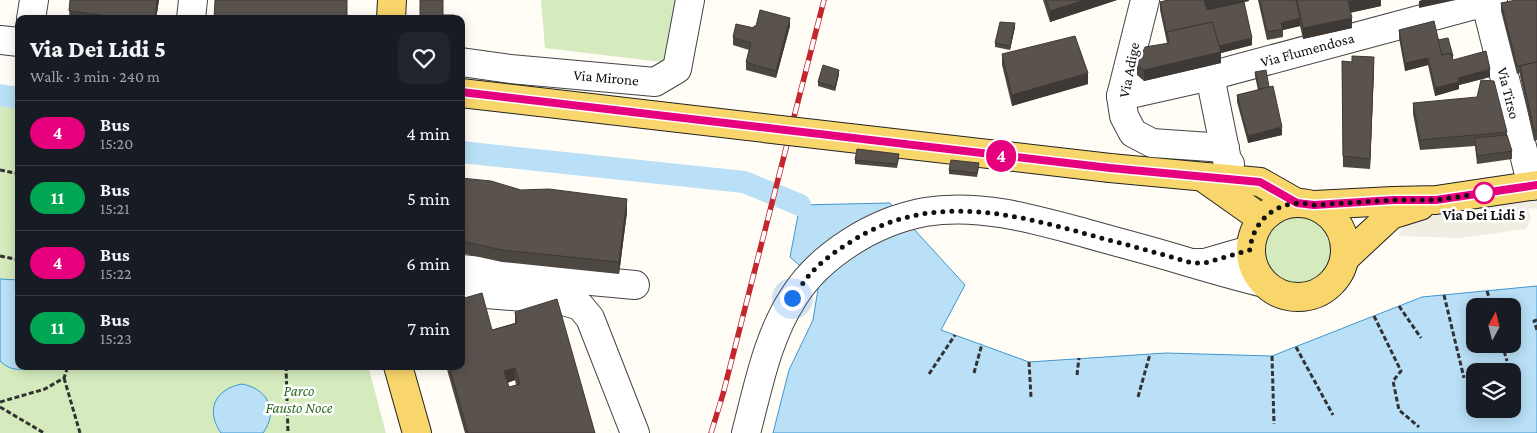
<!DOCTYPE html>
<html lang="en">
<head>
<meta charset="utf-8">
<style>
	body { margin:0; font-family:"Crimson Pro",serif; background:#20242c; color:#f1f3f6; height:100vh; display:flex; flex-direction:column; font-size:19px; white-space:nowrap }
	* { box-sizing:border-box; margin:0 }
	p { font-size:16px; color:#9ea1a6 }
	.icon { flex:none; width:28px; height:28px; fill:none; stroke:currentColor; stroke-width:2; stroke-linecap:round; stroke-linejoin:round }
	.map { position:relative; flex:1; overflow:hidden }
	.side { position:absolute; left:15px; top:15px; width:450px; height:355px; display:flex; flex-direction:column; background:#171b24; border-radius:10px; box-shadow:0 2px 12px #0003 }
	.side>* { flex:none }
	.badge { padding:0 10px; border-radius:16px; font-size:18px; line-height:32px }
	.needle { width:32px; rotate:7deg }
	.tools { position:absolute; left:1466px; top:298px; display:grid; gap:10px }
	.tools a { display:grid; place-items:center; width:55px; height:55px; border-radius:10px; background:#171b24; box-shadow:0 2px 12px #0003; font-size:25px }
	.you { position:absolute; width:25px; height:25px; margin:-12px; border:4px solid #fff; border-radius:50%; background:#1a73e8; box-shadow:0 0 0 8px #1a73e833 }
	.map>.badge { position:absolute; translate:-50% -50%; box-shadow:0 0 0 2px #fff }
	.round { display:grid; place-items:center; flex:none; width:52px; height:52px; border-radius:10px; background:#20242c }
	.headline { display:flex; align-items:center; justify-content:space-between; height:85px; padding:0 15px }
	h1 { font-size:24px; font-weight:800; line-height:38px }
	ul { padding:0; list-style:none }
	li { display:flex; align-items:center; gap:15px; height:65px; padding:0 15px; border-top:1px solid #363941 }
	li div { flex:1 }
	li b { display:block; font-size:19px }
	li em { font-style:normal }
	li .badge { min-width:55px; font-weight:700; text-align:center }
	.map>svg:first-child { display:block }
	.green { fill:#d5ebbd }
	.plaza { fill:#f1ede2 }
	.water { fill:#b9e0f7; stroke:#3f96cf; fill-rule:evenodd }
	.lines { fill:none; stroke-linecap:round; stroke-linejoin:round }
	.canal { stroke:#b9e0f7; stroke-width:22 }
	.minor-casing { stroke:#444; stroke-width:30 }
	.major-casing { stroke:#222; stroke-width:30 }
	.path { stroke:#333; stroke-width:3; stroke-dasharray:5 2.5; stroke-linecap:butt }
	.minor { stroke:#fff; stroke-width:28 }
	.major { stroke:#f9d66b; stroke-width:28 }
	.rail-casing { stroke:#c4262e; stroke-width:5.5 }
	.rail { stroke:#fff; stroke-width:4; stroke-dasharray:11; stroke-linecap:butt }
	.major-bridge-casing { stroke:#222; stroke-width:30; stroke-linecap:butt }
	.major-bridge { stroke:#f9d66b; stroke-width:28 }
	.wall { fill:#4d4742; fill-rule:evenodd }
	.shaded-wall { fill:#3f3936 }
	.building { fill:#5a524d; stroke:#3f3936; fill-rule:evenodd }
	.line-casing { stroke:#fff; stroke-width:11 }
	.line { stroke:#e6007e; stroke-width:8 }
	.walk { stroke:#111; stroke-width:5; stroke-dasharray:0 9 }
	.stop-dot { fill:#fff; stroke:#e6007e; stroke-width:2.5 }
	.labels { text-anchor:middle; dominant-baseline:central; stroke-width:5; stroke-linejoin:round; paint-order:stroke }
	.street-label { font-size:15px; fill:#111; stroke:#fff }
	.stop-label { font-size:15px; font-weight:bold; fill:#111; stroke:#fff }
	.park-label { font-size:15px; font-style:italic; fill:#2f6b1f; stroke:#fff }
</style>
</head>
<body>
<div class="map">
<svg width="1537" height="433" viewBox="0 0 1537 433">
	<rect width="100%" height="100%" fill="#fffdf5"/>
	<g class="green">
		<polygon points="541,0 680,0 670,63 545,48"/>
		<polygon points="0,106 19,108 19,366 368,366 386,433 0,433"/>
		<circle cx="1299" cy="250" r="38"/>
	</g>
	<polygon class="plaza" points="1537,197 1537,209 1528,208 1531,219 1526,229 1459,238 1399,236 1400,231 1409,220"/>
	<g class="water">
		<path d="M 890,203 L 965,285 L 941,330 L 1029,362 L 1166,353 L 1272,356 L 1422,297 L 1537,286 L 1537,433 L 773,433 L 789,370 L 813,320 L 819,283 L 790,257 L 800,205 ZM 1475,306 L 1512,306 L 1512,344 L 1475,344 ZM 1475,371 L 1512,371 L 1512,409 L 1475,409 Z"/>
		<path d="M 0,279 L 19,280 L 19,366 L 30,366 L 29,368 C 17,371 8,369 0,361 Z"/>
		<path d="M 242,384 C 268,389 279,411 263,433 L 221,433 C 205,410 215,389 242,384 Z"/>
	</g>
	<g class="lines">
		<g class="canal">
			<polyline points="0,95 19,98"/>
			<polyline points="461,152 744,182 800,205"/>
		</g>
		<defs>
			<g id="minor">
				<polyline points="1145,0 1121,96 1124,116 1133,133 1152,143 1225,148"/>
				<path id="s1" d="M 1485,0 L 1532,186"/>
				<polyline points="31,19 34,0"/>
				<polyline points="191,19 193,0"/>
				<polyline points="0,40 19,42"/>
				<path id="s2" d="M 461,62 L 510,69 L 655,82 L 677,69 L 690,0"/>
				<polyline points="1210,76 1227,160 1230,164"/>
				<path id="s3" d="M 1121,96 L 1210,76 L 1493,0"/>
				<polyline points="1196,263 1205,263 1250,250"/>
				<polyline points="461,269 635,285"/>
				<polyline points="461,292 560,300 580,306 590,318 635,433"/>
				<path d="M 746,433 C 758,388 767,338 793,298 C 807,275 826,258 849,243 C 872,228 898,217 925,212 C 979,203 1034,219 1085,233 C 1120,243 1156,252 1191,263 C 1215,270 1239,277 1264,283"/>
			</g>
			<g id="major">
				<polyline points="391,19 392,0"/>
				<polyline points="1110,168 1260,182 1297,203"/>
				<polyline points="1204,178 1262,219"/>
				<circle cx="1298" cy="250" r="47"/>
				<polyline points="1314,205 1393,201 1436,200 1537,185"/>
				<polyline points="1345,258 1391,215 1420,206"/>
				<polyline points="398,366 417,433"/>
			</g>
		</defs>
		<use href="#minor" class="minor-casing"/>
		<use href="#major" class="major-casing"/>
		<g class="path">
			<polyline points="0,170 19,174"/>
			<polyline points="0,256 19,260"/>
			<polyline points="1487,291 1492,306"/>
			<polyline points="1444,295 1464,378"/>
			<polyline points="1399,306 1421,338"/>
			<polyline points="1374,316 1401,371 1393,381 1399,410 1419,427"/>
			<polyline points="1537,320 1534,321 1537,330"/>
			<polyline points="1502,344 1507,361"/>
			<polyline points="1296,347 1333,415"/>
			<polyline points="1272,356 1274,424"/>
			<polyline points="1029,362 1031,397"/>
			<polyline points="286,366 288,433"/>
			<polyline points="974,373 982,344"/>
			<polyline points="929,374 955,335"/>
			<polyline points="1077,375 1079,358"/>
			<polyline points="64,378 80,433"/>
			<polyline points="1138,397 1150,354"/>
			<polyline points="0,402 45,389 64,378 68,366"/>
			<polyline points="0,407 44,433"/>
		</g>
		<use href="#minor" class="minor"/>
		<use href="#major" class="major"/>
		<defs>
			<polyline id="rail" points="711,433 723,394 824,0"/>
		</defs>
		<use href="#rail" class="rail-casing"/>
		<use href="#rail" class="rail"/>
		<defs>
			<polyline id="major-bridge" points="461,93 1110,168"/>
		</defs>
		<use href="#major-bridge" class="major-bridge-casing"/>
		<use href="#major-bridge" class="major-bridge"/>
	</g>
	<g class="wall">
		<polygon points="70,0 159,0 156,19 69,19"/>
		<polygon points="1043,0 1117,0 1050,22"/>
		<polygon points="1168,0 1249,0 1249,1 1244,2 1252,45 1221,53 1221,63 1144,81 1137,75 1137,65 1167,43 1160,10 1160,2"/>
		<polygon points="1258,0 1381,0 1381,6 1350,13 1352,28 1303,39 1300,26 1283,30 1283,37 1267,40"/>
		<polygon points="1537,0 1537,140 1534,141 1520,76 1520,73 1517,74 1501,11 1501,3"/>
		<polygon points="756,26 790,26 776,78 746,70 746,62 749,50 733,45 733,37"/>
		<polygon points="1015,27 1010,50 995,47 995,43"/>
		<polygon points="1399,30 1438,40 1453,56 1453,60 1490,77 1459,85 1459,89 1435,96 1428,65 1405,71 1399,38"/>
		<polygon points="1002,54 1088,84 1012,106 1002,65"/>
		<polygon points="1352,56 1374,67 1370,169 1343,167 1342,61 1352,62"/>
		<polygon points="1255,72 1269,87 1282,135 1248,143 1237,102 1237,95 1258,90 1255,76"/>
		<polygon points="839,74 835,91 818,86 818,82"/>
		<polygon points="1413,103 1507,132 1507,135 1512,151 1512,159 1477,164 1475,146 1420,150 1413,114"/>
		<polygon points="899,158 897,168 855,164 855,160"/>
		<polygon points="979,167 977,177 949,174 949,170"/>
		<polygon points="461,178 627,212 619,274 502,262 461,253"/>
		<path d="M 515,312 L 595,433 L 465,433 L 446,366 L 461,366 L 492,330 L 515,323 ZM 515,380 L 516,385 L 509,387 L 507,383 Z"/>
	</g>
	<g class="shaded-wall">
		<polygon points="157,0 159,0 156,19 155,19"/>
		<polygon points="1085,0 1117,0 1050,22 1050,11"/>
		<polygon points="1205,0 1249,0 1249,1 1205,10"/>
		<polygon points="1359,0 1381,0 1381,6 1348,13 1348,2"/>
		<polygon points="1422,0 1456,0 1419,8 1419,1"/>
		<polygon points="790,18 790,26 776,78 776,71"/>
		<polygon points="1300,18 1300,26 1283,30 1281,23"/>
		<polygon points="1352,18 1352,28 1303,39 1303,28"/>
		<polygon points="1015,23 1015,27 1010,50 1010,46"/>
		<polygon points="1252,38 1252,45 1221,53 1221,63 1144,81 1144,70 1218,46"/>
		<polygon points="1374,57 1374,67 1370,169 1370,159"/>
		<polygon points="1428,58 1428,65 1405,71 1405,63"/>
		<polygon points="1490,69 1490,77 1459,85 1459,89 1435,96 1435,88 1458,78"/>
		<polygon points="839,70 839,74 835,91 835,87"/>
		<polygon points="1088,73 1088,84 1012,106 1012,95"/>
		<polygon points="1282,127 1282,135 1248,143 1248,136"/>
		<polygon points="627,199 627,212 619,274 619,262"/>
		<polygon points="515,368 515,380 504,384 504,371"/>
	</g>
	<g class="building">
		<polygon points="70,0 157,0 155,19 133,19 69,11"/>
		<polygon points="215,0 347,0 347,19 214,19"/>
		<polygon points="420,0 443,0 443,15 454,15 454,19 420,19"/>
		<polygon points="1046,0 1085,0 1050,11"/>
		<polygon points="1168,0 1204,0 1207,10 1244,2 1252,38 1219,46 1212,22 1167,32 1167,35 1160,2"/>
		<polygon points="1260,0 1296,0 1300,18 1281,23 1283,29 1267,32"/>
		<polygon points="1297,0 1359,0 1348,2 1352,18 1303,28"/>
		<polygon points="1516,0 1537,0 1537,62 1517,66 1501,3"/>
		<polygon points="760,10 790,18 776,71 746,62 751,43 733,37 736,24 754,28 754,26 756,26"/>
		<polygon points="1434,21 1442,55 1451,53 1453,60 1486,51 1490,69 1458,78 1459,82 1435,88 1428,58 1405,63 1399,30"/>
		<polygon points="1000,22 1015,23 1010,46 995,43"/>
		<polygon points="1212,22 1221,52 1144,70 1137,65 1145,47 1169,43 1167,32"/>
		<polygon points="1075,36 1088,73 1012,95 1002,54"/>
		<polygon points="1448,38 1453,56 1451,56 1451,53 1442,55 1438,40"/>
		<polygon points="1352,56 1374,57 1370,159 1343,156 1342,61 1352,62"/>
		<polygon points="1537,62 1537,130 1534,130 1520,66"/>
		<polygon points="823,65 839,70 835,87 818,82"/>
		<polygon points="1266,70 1269,87 1259,89 1255,72"/>
		<polygon points="1481,80 1494,81 1507,132 1420,140 1413,103 1477,97"/>
		<polygon points="1273,86 1282,127 1248,136 1237,95"/>
		<polygon points="1507,135 1512,151 1477,156 1475,138"/>
		<polygon points="857,149 899,154 897,164 855,160"/>
		<polygon points="951,160 979,163 977,173 949,170"/>
		<polygon points="461,178 491,181 521,190 549,189 627,199 619,262 502,250 461,241"/>
		<path d="M 482,293 L 492,330 L 517,323 L 515,312 L 557,299 L 595,433 L 468,433 L 449,366 L 461,366 L 461,299 ZM 515,368 L 520,384 L 509,387 L 504,371 Z"/>
	</g>
	<g class="lines">
		<defs>
			<polyline id="line" points="461,92 1110,168 1260,182 1297,203 1314,205 1393,200 1436,200 1537,185"/>
		</defs>
		<use href="#line" class="line-casing"/>
		<use href="#line" class="line"/>
		<path class="walk" d="M 792,298 C 799,290 805,279 813,271 C 824,259 838,250 852,241 C 928,193 1008,212 1090,235 C 1124,244 1158,253 1192,263 L 1205,263 L 1250,250 C 1253,217 1282,197 1314,205 L 1393,200 L 1436,200 L 1492,192 L 1484,193"/>
	</g>
	<circle class="stop-dot" cx="1484" cy="193" r="10"/>
	<g class="labels">
		<g class="street-label">
			<text stroke="none"><textPath href="#s3" startOffset="192">Via Flumendosa</textPath></text>
			<text transform="translate(1129 70) rotate(-79)">Via Adige</text>
			<text stroke="none"><textPath href="#s2" startOffset="146">Via Mirone</textPath></text>
			<text stroke="none"><textPath href="#s1" startOffset="96">Via Tirso</textPath></text>
		</g>
		<g class="stop-label">
			<text x="1484" y="215">Via Dei Lidi 5</text>
		</g>
		<g class="park-label">
			<text x="299" y="391">Parco<tspan x="299" dy="17">Fausto Noce</tspan></text>
		</g>
	</g>
</svg>
<div class="tools">
<a><svg class="needle" viewBox="-14 -14 28 28"><path d="M0-13l5 13h-10z" fill="#e53935"/><path d="M0 13l5-13h-10z" fill="#9ea1a6"/></svg></a>
<a><svg class="icon" aria-label="layers" viewBox="0 0 24 24"><path d="M12 4l9 5-9 5-9-5zM3 14l9 5 9-5"/></svg></a>
</div>
<div class="you" style="left:792px;top:298px"></div>
<b class="badge" style="left:1001px;top:156px;background:#e6007e;color:#fff">4</b>
<section class="side">
<div class="headline"><div><h1>Via Dei Lidi 5</h1><p>Walk · 3 min · 240 m</p></div><a class="round"><svg class="icon" aria-label="heart" viewBox="0 0 24 24"><path d="M12 20l-8-8c-3-5 5-10 8-4 3-6 11-1 8 4z"/></svg></a></div>
<ul>
<li><span class="badge" style="background:#e6007e;color:#fff">4</span><div><b>Bus</b><p>15:20</p></div><em>4 min</em></li>
<li><span class="badge" style="background:#00a651;color:#fff">11</span><div><b>Bus</b><p>15:21</p></div><em>5 min</em></li>
<li><span class="badge" style="background:#e6007e;color:#fff">4</span><div><b>Bus</b><p>15:22</p></div><em>6 min</em></li>
<li><span class="badge" style="background:#00a651;color:#fff">11</span><div><b>Bus</b><p>15:23</p></div><em>7 min</em></li>
</ul>
</section>
</div>
</body>
</html>
